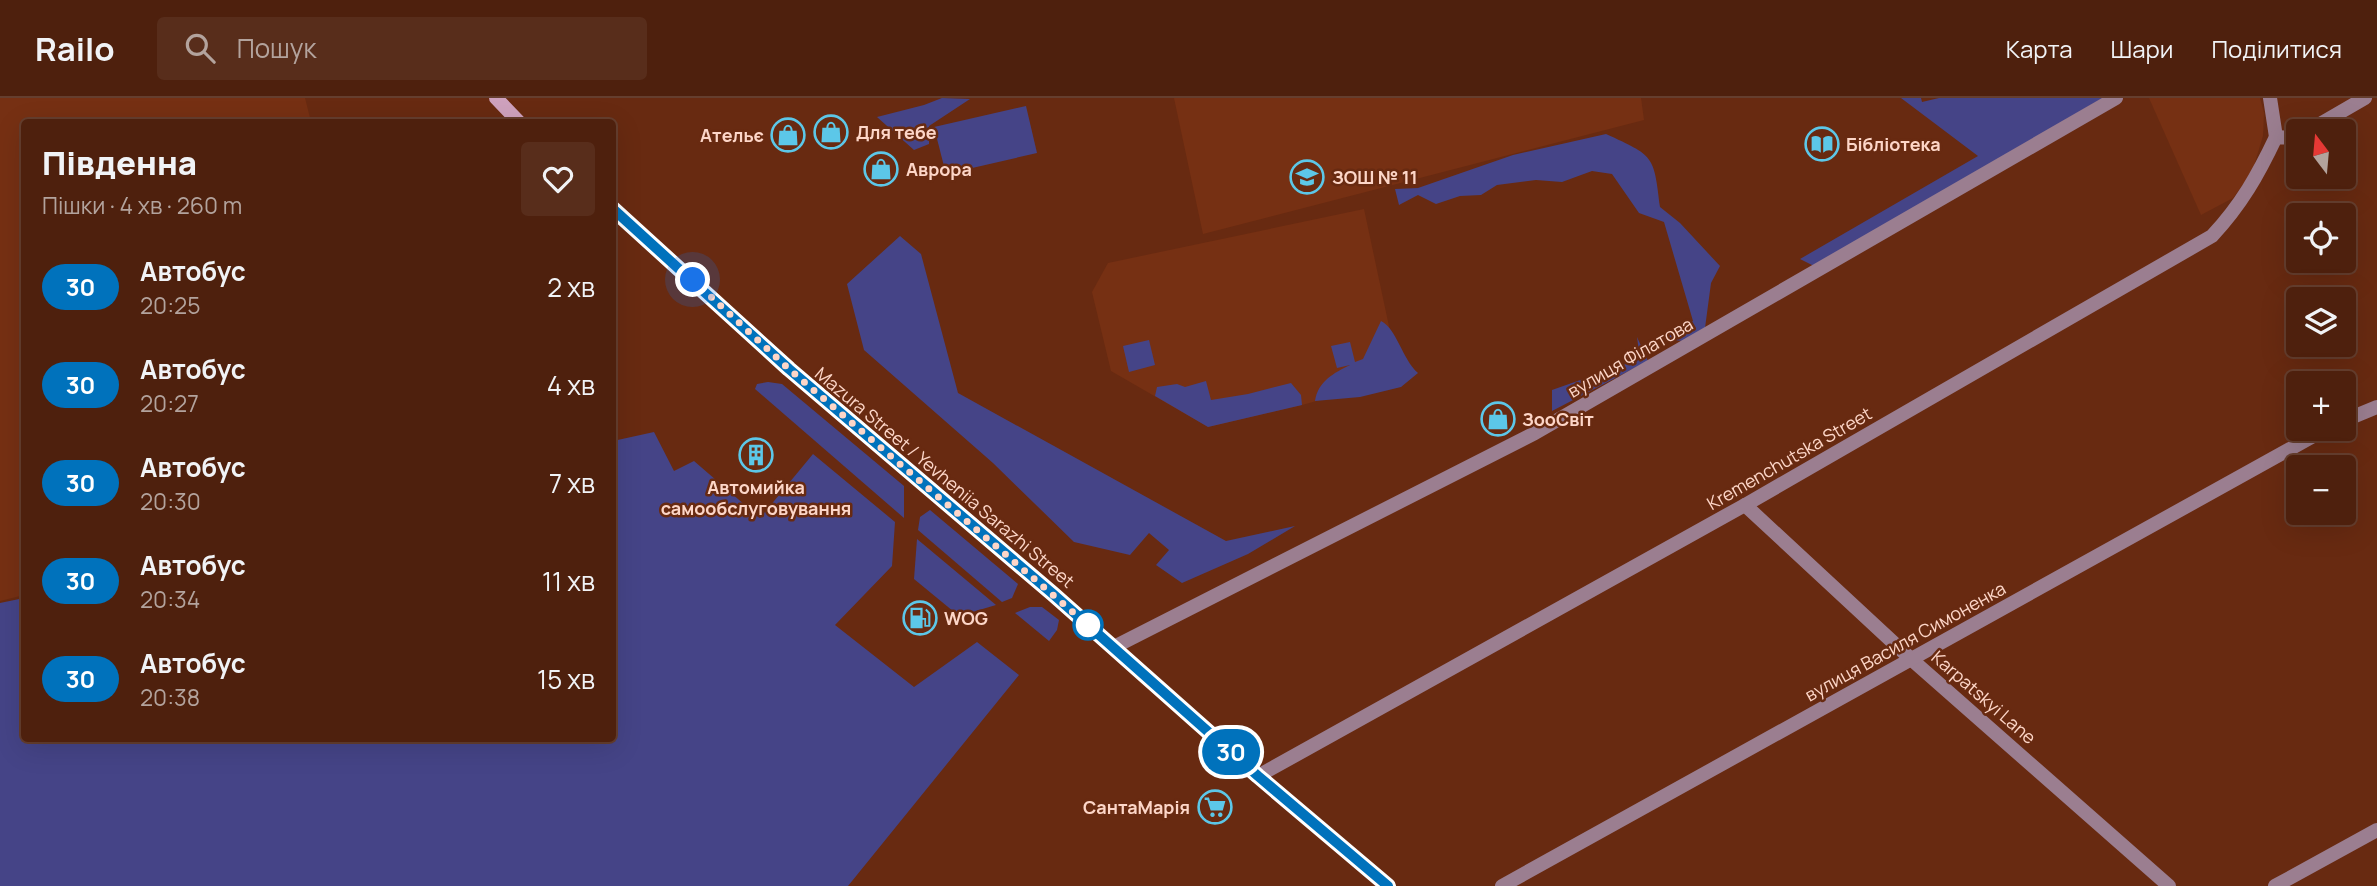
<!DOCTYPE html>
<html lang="uk">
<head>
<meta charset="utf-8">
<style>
	body { margin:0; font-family:Manrope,sans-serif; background:#582d1b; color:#f1f3f6; height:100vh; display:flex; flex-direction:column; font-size:26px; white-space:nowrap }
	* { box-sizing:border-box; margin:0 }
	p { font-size:23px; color:#b3a39d }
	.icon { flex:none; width:38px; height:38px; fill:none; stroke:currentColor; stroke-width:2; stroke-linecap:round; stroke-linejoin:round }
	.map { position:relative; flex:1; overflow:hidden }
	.sheet { position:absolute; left:21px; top:21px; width:595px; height:623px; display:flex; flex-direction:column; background:#4e200d; border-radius:7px; box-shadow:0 7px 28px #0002,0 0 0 2px #653e2e }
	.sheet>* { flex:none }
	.badge { padding:0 14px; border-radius:23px; font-size:24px; line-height:46px }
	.needle { width:46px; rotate:344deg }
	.tools { position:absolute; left:2286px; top:21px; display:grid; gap:14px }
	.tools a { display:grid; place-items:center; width:70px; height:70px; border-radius:7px; background:#4e200d; box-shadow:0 7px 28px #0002,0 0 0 2px #653e2e; font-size:35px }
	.you { position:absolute; width:35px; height:35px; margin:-18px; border:5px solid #fff; border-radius:50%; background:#1a73e8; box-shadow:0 0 0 10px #1a73e833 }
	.map>.badge { position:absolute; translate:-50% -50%; box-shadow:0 0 0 4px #fff }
	.round { display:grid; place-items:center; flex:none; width:74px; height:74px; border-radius:7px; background:#582d1b }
	.head { display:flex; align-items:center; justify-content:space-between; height:119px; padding:0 21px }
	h1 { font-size:33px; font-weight:800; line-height:52px }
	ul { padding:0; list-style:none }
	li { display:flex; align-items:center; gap:21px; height:98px; padding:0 21px }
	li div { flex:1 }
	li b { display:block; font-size:26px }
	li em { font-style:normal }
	li .badge { min-width:77px; font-weight:700; text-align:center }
	header { display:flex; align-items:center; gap:42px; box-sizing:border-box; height:98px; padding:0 35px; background:#4e200d; border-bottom:2px solid #653e2e }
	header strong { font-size:33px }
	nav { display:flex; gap:38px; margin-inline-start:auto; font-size:24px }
	.search { width:490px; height:63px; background:#582d1b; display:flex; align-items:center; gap:18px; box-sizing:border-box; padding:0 24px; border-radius:7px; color:#b3a39d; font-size:26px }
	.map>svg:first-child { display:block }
	.built { fill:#763013 }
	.green { fill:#454487 }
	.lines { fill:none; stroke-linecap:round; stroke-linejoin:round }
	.minor { stroke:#9b7e90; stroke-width:14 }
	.tertiary { stroke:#9b7e90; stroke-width:14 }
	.secondary { stroke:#cea1bd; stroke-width:14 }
	.line-casing { stroke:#fff; stroke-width:16 }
	.line { stroke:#0072bc; stroke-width:10 }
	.walk { stroke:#fdd6c8; stroke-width:7; stroke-dasharray:0 12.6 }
	.stop-dot { fill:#fff; stroke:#0072bc; stroke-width:3.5 }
	.labels { text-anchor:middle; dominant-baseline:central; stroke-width:5; stroke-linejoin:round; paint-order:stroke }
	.poi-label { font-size:18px; font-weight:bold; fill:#fdd6c8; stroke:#682a11; text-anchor:start }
	.street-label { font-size:18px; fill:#fdd6c8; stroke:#682a11 }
</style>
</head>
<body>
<header>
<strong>Railo</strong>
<div class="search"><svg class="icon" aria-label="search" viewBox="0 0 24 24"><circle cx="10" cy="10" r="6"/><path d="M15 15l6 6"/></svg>Пошук</div>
<nav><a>Карта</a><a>Шари</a><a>Поділитися</a></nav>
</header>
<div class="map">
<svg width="2377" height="788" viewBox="0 0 2377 788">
	<rect width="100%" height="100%" fill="#682a11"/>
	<g class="built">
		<polygon points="0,0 305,0 311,24 24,24 24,497 0,503"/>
		<polygon points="1174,0 1641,0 1644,22 1203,136"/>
		<polygon points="2149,0 2260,0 2264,15 2263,38 2252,74 2233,100 2201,117"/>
		<polygon points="1364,111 1400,280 1302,307 1208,329 1111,273 1092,194 1108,165"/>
	</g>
	<g class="green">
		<polygon points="942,0 970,1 929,28 929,46 914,52 877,19 924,7"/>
		<polygon points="1901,0 1921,0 1922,4 1939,0 2103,0 1814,168 1800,161 1978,58"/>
		<polygon points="1026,8 1037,55 946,76 934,29"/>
		<path d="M 1606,36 C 1654,58 1654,57 1660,109 L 1680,125 L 1720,168 L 1711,185 L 1705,230 L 1683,243 L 1664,241 L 1693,223 L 1664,124 L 1639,115 L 1612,76 L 1592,73 L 1562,84 L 1536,82 L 1497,87 L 1481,97 L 1460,98 L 1436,106 L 1418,97 L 1399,107 L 1395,91 L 1418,90 L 1513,57 Z"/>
		<polygon points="900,138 921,156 958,295 1226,443 1295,428 1248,456 1182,485 1156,467 1169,452 1149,435 1130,457 1074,444 993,365 864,252 847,186"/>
		<path d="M 1381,223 C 1397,231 1402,261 1418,275 L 1401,289 L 1360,299 L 1315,303 C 1318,283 1334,275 1350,267 L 1337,270 L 1331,248 L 1350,244 L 1355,264 L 1363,261 Z"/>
		<polygon points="1637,239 1648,263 1552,313 1552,292 1640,261"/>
		<polygon points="1149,242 1155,267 1129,274 1123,248"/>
		<polygon points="1206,283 1211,302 1248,296 1291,285 1301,297 1302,307 1208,329 1155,298 1157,289 1177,286 1185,289"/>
		<polygon points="768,284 782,286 904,388 904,420 755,291 757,286"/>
		<polygon points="654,334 674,373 694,363 760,420 813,356 895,424 892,468 835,527 914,589 977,544 1019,577 848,788 0,788 0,505 24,500 24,640 612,640 613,343"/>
		<polygon points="930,412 1018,486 1012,500 1002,504 918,432 920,419"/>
		<polygon points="917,441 996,507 959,518 914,481"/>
		<polygon points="1030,509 1042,509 1059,522 1057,532 1049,543 1015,515"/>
	</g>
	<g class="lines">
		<g class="minor">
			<polyline points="2343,323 2377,309"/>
			<polyline points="1745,407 1911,561 2169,788"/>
			<polyline points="1114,549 1535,335 2116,0"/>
			<polyline points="1502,788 2326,331"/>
			<polyline points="2275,788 2377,732"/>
		</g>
		<g class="tertiary">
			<polyline points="2270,0 2276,39"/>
			<polyline points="2308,33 2365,0"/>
			<path d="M 1258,678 L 1745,407 L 2212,138 C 2241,107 2258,77 2276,39 L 2292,40 L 2298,38"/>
		</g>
		<g class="secondary">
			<polyline points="496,0 519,24"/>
			<polyline points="612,110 789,271 1053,496 1258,678 1388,788"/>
		</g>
	</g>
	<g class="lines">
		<defs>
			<polyline id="line" points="612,110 789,271 1053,496 1258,678 1388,788"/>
		</defs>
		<use href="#line" class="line-casing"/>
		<use href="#line" class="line"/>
		<polyline class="walk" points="693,182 789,271 1095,533 1088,527"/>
	</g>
	<defs>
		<symbol id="shop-ring" viewBox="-11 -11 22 22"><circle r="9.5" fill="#682a11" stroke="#5cc7e8" stroke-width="1.5"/><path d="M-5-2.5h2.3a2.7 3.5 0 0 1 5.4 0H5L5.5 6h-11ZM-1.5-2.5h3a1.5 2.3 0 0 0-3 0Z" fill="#5cc7e8"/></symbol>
		<symbol id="library-ring" viewBox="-11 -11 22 22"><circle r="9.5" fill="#682a11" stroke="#5cc7e8" stroke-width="1.5"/><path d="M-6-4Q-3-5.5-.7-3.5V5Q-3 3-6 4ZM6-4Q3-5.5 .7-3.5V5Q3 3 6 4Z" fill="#5cc7e8"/></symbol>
		<symbol id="school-ring" viewBox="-11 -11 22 22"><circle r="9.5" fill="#682a11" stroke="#5cc7e8" stroke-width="1.5"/><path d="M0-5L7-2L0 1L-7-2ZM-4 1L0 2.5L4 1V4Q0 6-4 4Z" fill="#5cc7e8"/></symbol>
		<symbol id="building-ring" viewBox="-11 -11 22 22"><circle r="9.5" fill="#682a11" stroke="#5cc7e8" stroke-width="1.5"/><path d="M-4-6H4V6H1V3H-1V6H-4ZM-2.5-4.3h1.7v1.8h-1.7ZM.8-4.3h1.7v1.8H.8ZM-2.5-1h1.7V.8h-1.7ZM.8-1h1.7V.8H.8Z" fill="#5cc7e8"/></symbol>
		<symbol id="fuel-ring" viewBox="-11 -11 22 22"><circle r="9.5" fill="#682a11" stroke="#5cc7e8" stroke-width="1.5"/><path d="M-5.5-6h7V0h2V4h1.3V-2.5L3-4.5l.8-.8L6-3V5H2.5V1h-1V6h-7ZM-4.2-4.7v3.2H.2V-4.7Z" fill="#5cc7e8"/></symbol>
		<symbol id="supermarket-ring" viewBox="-11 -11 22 22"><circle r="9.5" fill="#682a11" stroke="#5cc7e8" stroke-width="1.5"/><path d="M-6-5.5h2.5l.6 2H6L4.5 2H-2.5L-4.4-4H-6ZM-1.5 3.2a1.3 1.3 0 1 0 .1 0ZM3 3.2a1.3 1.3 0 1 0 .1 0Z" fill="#5cc7e8"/></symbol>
	</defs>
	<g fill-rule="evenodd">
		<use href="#shop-ring" x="812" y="15" width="38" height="38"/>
		<use href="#shop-ring" x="769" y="18" width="38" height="38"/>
		<use href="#library-ring" x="1803" y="27" width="38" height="38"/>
		<use href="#shop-ring" x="862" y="52" width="38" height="38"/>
		<use href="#school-ring" x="1288" y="60" width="38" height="38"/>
		<use href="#shop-ring" x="1479" y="302" width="38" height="38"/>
		<use href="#building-ring" x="737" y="338" width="38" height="38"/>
		<use href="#fuel-ring" x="901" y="501" width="38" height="38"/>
		<use href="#supermarket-ring" x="1196" y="690" width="38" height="38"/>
	</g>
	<circle class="stop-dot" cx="1088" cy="527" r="14"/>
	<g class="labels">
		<g class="poi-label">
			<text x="856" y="34">Для тебе</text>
			<text x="764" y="37" text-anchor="end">Ательє</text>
			<text x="1846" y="46">Бібліотека</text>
			<text x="906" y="71">Аврора</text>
			<text x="1332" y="79">ЗОШ № 11</text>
			<text x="1522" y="321">ЗооСвiт</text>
			<text x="756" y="389" text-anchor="middle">Автомийка<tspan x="756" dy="21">самообслуговування</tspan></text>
			<text x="944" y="520">WOG</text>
			<text x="1190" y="709" text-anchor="end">СантаМарія</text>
		</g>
		<g class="street-label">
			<text transform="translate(1630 259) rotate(-30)">вулиця Філатова</text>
			<text transform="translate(1789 360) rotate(-30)">Kremenchutska Street</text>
			<text transform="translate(945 379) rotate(40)">Mazura Street / Yevheniia Sarazhi Street</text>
			<text transform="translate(1905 543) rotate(-29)">вулиця Василя Симоненка</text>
			<text transform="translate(1984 599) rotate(41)">Karpatskyi Lane</text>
		</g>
	</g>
</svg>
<div class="tools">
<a><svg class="needle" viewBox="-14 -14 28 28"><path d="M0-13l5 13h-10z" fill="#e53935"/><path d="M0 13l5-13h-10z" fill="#b3a39d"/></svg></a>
<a><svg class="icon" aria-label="locate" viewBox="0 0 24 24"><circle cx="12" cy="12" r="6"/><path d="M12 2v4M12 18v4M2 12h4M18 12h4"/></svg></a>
<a><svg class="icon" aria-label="layers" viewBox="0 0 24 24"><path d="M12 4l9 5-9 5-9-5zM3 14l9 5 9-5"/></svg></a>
<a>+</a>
<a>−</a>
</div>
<div class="you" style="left:693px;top:182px"></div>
<b class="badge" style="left:1231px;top:654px;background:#0072bc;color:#fff">30</b>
<section class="sheet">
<div class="head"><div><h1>Південна</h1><p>Пішки · 4 хв · 260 m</p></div><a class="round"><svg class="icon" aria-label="heart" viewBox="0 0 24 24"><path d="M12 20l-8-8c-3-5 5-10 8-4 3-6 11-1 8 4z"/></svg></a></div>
<ul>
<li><span class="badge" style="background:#0072bc;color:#fff">30</span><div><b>Автобус</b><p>20:25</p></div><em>2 хв</em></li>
<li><span class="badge" style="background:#0072bc;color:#fff">30</span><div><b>Автобус</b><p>20:27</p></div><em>4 хв</em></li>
<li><span class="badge" style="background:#0072bc;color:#fff">30</span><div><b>Автобус</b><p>20:30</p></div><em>7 хв</em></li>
<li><span class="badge" style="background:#0072bc;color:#fff">30</span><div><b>Автобус</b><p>20:34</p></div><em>11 хв</em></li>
<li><span class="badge" style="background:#0072bc;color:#fff">30</span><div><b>Автобус</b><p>20:38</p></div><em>15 хв</em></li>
</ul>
</section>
</div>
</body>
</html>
